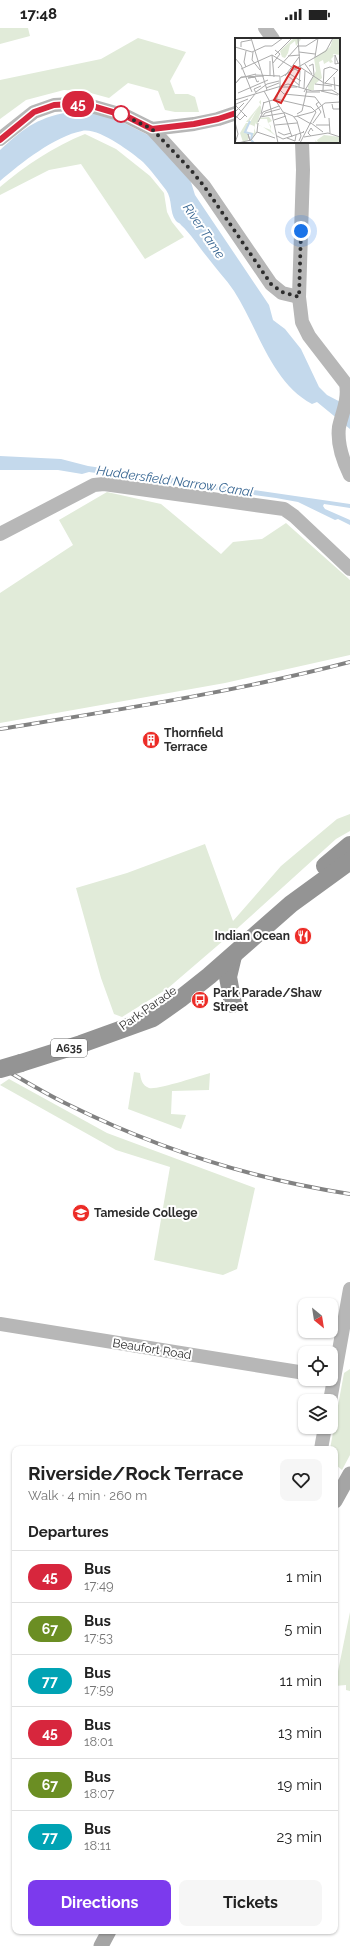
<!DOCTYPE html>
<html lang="en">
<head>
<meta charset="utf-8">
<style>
	body { margin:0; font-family:Raleway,sans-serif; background:#f6f6f6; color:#222; height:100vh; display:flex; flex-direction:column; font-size:15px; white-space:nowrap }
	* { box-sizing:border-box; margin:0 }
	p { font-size:13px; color:#767676 }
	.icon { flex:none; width:22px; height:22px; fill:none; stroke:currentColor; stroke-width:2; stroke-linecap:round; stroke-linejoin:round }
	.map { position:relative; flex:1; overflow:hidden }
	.drawer { position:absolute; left:12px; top:1418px; width:326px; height:488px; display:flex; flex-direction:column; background:#fff; border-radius:8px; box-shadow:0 1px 3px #0004 }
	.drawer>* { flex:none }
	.badge { padding:0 8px; border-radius:13px; font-size:14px; line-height:26px }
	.needle { width:26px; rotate:150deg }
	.tools { position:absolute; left:298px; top:1270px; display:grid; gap:8px }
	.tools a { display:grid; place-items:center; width:40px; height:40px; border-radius:8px; background:#fff; box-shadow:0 1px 3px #0004; font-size:20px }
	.you { position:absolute; width:20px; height:20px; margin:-10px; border:3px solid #fff; border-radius:50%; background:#1a73e8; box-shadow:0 0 0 6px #1a73e833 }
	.map>.badge { position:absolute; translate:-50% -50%; box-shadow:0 0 0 2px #fff }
	h2 { padding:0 16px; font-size:15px; line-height:36px }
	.round { display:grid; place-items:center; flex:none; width:42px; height:42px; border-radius:8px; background:#f6f6f6 }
	.overview { display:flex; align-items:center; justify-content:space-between; height:68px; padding:0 16px }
	h1 { font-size:19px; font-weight:700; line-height:30px }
	.cta { display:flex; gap:8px; margin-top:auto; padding:8px 16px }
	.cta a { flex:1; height:46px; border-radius:8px; background:#7c3aed; color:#fff; font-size:16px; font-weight:700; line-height:46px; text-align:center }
	.cta a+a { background:#f6f6f6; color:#222 }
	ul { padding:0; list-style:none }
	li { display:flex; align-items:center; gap:12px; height:52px; padding:0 16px; border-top:1px solid #e0e0e0 }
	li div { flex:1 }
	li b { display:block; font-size:15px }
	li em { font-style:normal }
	li .badge { min-width:44px; font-weight:700; text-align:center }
	.status { display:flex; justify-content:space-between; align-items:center; height:28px; padding:0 20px; background:#fff; direction:ltr }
	.status svg { height:11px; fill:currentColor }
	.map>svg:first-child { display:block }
	.green { fill:#e1ebd9 }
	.water { fill:#c4d9ec }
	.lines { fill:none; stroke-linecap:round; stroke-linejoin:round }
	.secondary { stroke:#b7b7b7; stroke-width:14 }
	.primary { stroke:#a5a5a5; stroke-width:15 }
	.highway { stroke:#949494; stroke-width:18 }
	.rail-casing { stroke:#828282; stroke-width:4 }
	.rail { stroke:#fff; stroke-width:2.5; stroke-dasharray:8; stroke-linecap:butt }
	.highway-bridge { stroke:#949494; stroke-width:18 }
	.line-casing { stroke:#fff; stroke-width:9 }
	.line { stroke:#d7263d; stroke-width:6 }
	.walk { stroke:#2d2d2d; stroke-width:4; stroke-dasharray:0 7.2 }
	.stop-dot { fill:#fff; stroke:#d7263d; stroke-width:2 }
	.labels { text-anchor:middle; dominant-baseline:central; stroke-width:4; stroke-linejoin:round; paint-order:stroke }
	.shield { fill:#fff; stroke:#6c6c6c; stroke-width:1 }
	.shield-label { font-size:11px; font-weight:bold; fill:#2d2d2d }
	.poi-label { font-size:12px; font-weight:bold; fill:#2d2d2d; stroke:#fff; text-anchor:start }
	.street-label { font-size:12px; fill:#2d2d2d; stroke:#fff }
	.water-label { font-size:13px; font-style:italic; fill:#386692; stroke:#fff }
	.inset-river { fill:none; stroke:#c4d9ec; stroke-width:2 }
	.inset-road { fill:none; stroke:#ababab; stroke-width:1 }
	.view { fill:#d62828; fill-opacity:0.15; stroke:#d62828; stroke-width:2 }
	.inset-edge { fill:none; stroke:#2d2d2d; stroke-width:2 }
</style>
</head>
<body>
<div class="status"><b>17:48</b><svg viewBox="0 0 49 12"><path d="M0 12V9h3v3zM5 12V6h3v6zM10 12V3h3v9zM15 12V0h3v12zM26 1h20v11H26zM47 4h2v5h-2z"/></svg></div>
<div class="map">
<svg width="350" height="1918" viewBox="0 0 350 1918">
	<rect width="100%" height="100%" fill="#fff"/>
	<g class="green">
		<polygon points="0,0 28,0 30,8 0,16"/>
		<polygon points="138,10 186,24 170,53 175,66 188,66 195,69 199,84 175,84 165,82 158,63 128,55 109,70 87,64 64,62 26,72 0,91 0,52 101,31"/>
		<path d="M 85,106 L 116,121 L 150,148 L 164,165 L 167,184 L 172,194 L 184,209 L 145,231 L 81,136 L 49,142 L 0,167 L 0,159 C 26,137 53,119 85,106 Z"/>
		<polygon points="107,464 161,476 221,526 233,514 262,511 286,495 350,552 350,627 225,655 0,695 0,565 73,517 59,492"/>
		<polygon points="350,786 350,803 336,811 231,906 167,961 122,989 114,986 101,950 76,860 127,845 205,816 233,893 281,838 337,791"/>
		<path d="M 134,1044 L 140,1045 C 141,1052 142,1057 149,1060 C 158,1062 199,1048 210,1045 L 209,1062 L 172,1063 L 171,1086 L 186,1087 L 181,1101 L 128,1081 Z"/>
		<polygon points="9,1051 107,1105 255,1160 237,1241 223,1247 154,1232 170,1139 116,1122 0,1057"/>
		<polygon points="350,1341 350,1427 342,1442 335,1436 335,1421 330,1421 344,1345"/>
		<polygon points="350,1584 350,1663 346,1662 346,1657 335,1658"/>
	</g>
	<g class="water">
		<path d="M 74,83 L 87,83 L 116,91 L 154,110 L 190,151 L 195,167 L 269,277 L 273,292 L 285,301 L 301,321 L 319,359 L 327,367 L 350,379 L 350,401 L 317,374 L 312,376 C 271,354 258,300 234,263 C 226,251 216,241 208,230 C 199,219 191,206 181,197 C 180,195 178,195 176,193 C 169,184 173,172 166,162 C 159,153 151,142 143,134 C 131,124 98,99 82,103 C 55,108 21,135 0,153 L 0,122 C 26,98 39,89 74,83 Z"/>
		<polygon points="0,428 61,431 88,438 350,476 350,480 324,476 323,478 325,481 350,492 350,497 338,491 335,492 298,474 276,470 89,444 82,446 58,442 0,442"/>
	</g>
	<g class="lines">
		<g class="secondary">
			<polyline points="265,0 273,11"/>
			<polyline points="152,101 204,158 271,256 282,265 299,269"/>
			<polyline points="0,111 34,84 54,77 72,76 91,78 126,88 152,101 194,96 218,91 236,85"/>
			<path d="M 302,114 L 303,142 L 299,269 L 302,294 L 309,308 L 346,356 C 349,371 342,385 339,399 C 337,415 343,433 350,447"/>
			<polyline points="0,506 94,457 104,456 284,481 294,488 350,541"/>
			<polyline points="0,1296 305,1345"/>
			<polyline points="330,1373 350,1261"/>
			<polyline points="321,1421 325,1399"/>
		</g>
		<g class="primary">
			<polyline points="335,1473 350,1446"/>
			<polyline points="101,1918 109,1903"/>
		</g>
		<g class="highway">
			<polyline points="325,838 350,817"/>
			<polyline points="233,928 228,949 233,976"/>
			<polyline points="21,1035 81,1016 153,990 180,971 209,948 291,876 350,833"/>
		</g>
		<defs>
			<g id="rail">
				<path d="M 0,701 C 117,682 235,664 350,634"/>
				<path d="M 0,1039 C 22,1051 44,1065 67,1076 C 156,1120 252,1151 350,1166"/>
			</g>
		</defs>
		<use href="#rail" class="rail-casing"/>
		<use href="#rail" class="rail"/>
		<polyline class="highway-bridge" points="0,1041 21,1035"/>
	</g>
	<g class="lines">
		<defs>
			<polyline id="line" points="0,112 34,84 54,77 72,76 92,78 126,88 152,101 194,96 218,91 236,85"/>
		</defs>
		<use href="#line" class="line-casing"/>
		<use href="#line" class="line"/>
		<polyline class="walk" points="121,86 152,101 190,141 204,158 271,256 282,264 299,269 301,203"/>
	</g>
	<defs>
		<symbol id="building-disc" viewBox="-11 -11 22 22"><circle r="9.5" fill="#ec2c27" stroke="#fff"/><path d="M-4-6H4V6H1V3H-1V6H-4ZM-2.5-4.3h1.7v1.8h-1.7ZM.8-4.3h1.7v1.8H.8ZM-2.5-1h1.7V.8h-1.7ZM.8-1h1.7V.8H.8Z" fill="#fff"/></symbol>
		<symbol id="restaurant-disc" viewBox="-11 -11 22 22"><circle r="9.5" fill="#ec2c27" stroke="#fff"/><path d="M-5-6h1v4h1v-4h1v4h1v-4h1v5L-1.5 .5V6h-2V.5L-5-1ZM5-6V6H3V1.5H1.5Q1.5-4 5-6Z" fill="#fff"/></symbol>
		<symbol id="bus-disc" viewBox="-11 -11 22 22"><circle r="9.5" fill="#ec2c27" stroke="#fff"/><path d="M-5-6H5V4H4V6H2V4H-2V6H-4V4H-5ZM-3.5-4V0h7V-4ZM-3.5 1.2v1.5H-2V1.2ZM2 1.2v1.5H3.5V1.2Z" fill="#fff"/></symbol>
		<symbol id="university-disc" viewBox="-11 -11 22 22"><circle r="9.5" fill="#ec2c27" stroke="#fff"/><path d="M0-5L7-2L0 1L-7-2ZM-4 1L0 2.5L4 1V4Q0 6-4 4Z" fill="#fff"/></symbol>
	</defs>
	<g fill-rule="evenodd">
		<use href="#building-disc" x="141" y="702" width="20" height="20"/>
		<use href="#restaurant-disc" x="293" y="898" width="20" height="20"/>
		<use href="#bus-disc" x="190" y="962" width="20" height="20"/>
		<use href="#university-disc" x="71" y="1175" width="20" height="20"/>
	</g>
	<circle class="stop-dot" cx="121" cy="86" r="8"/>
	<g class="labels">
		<rect class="shield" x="51" y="1011" width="36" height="18" rx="3"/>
		<g class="shield-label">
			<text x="69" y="1020">A635</text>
		</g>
		<g class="poi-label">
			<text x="164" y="705">Thornfield<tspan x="164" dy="14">Terrace</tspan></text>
			<text x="290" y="908" text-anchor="end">Indian Ocean</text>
			<text x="213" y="965">Park Parade/Shaw<tspan x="213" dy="14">Street</tspan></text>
			<text x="94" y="1185">Tameside College</text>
		</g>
		<g class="street-label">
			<text transform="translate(148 980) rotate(-35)">Park Parade</text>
			<text transform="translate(152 1321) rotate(9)">Beaufort Road</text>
		</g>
		<g class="water-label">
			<text transform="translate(204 203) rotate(56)">River Tame</text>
			<text transform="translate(175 453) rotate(8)">Huddersfield Narrow Canal</text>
		</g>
	</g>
	<g transform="translate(235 10)">
		<rect width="105" height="105" fill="#fff"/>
		<path d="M 67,0 L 61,8 L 60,3 L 55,7 L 53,15 L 50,20 L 47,19 L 45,13 L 47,11 L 58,1 ZM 105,0 L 105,17 L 98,16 L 99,18 L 96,21 L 98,24 L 95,25 L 94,23 L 89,26 L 88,22 L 84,24 L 87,40 L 79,47 L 79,52 L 73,52 L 73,48 L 81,33 L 79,20 L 95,9 L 98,1 ZM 26,62 L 26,73 L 23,83 L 25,80 L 34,79 L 37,83 L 33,85 L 36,88 L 36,93 L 41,98 L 28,89 L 36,92 L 35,88 L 33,85 L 32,81 L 25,81 L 22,86 L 28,89 L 21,86 L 21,84 L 19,90 L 21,95 L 16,102 L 17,96 L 13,95 L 13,102 L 8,104 L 5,95 L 11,85 L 14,85 L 11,94 L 19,95 L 19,88 L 14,86 L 23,70 L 14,84 L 11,84 L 25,67 L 25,69 L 26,67 L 24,64 ZM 89,97 L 105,99 L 105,105 L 81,105 L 80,102 L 83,105 L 82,102 Z" fill="#e1ebd9"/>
		<path class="inset-river" d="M 15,83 L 10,94 L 17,96 L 16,102 L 19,105"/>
		<path class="inset-road" d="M 16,0 L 32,52M 63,0 L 65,29M 37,8 L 48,0M 62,8 L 71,8 L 82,1M 0,9 L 17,14 L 30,8 L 37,8M 6,9 L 6,4 L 16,2M 18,14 L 17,22 L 25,32M 64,14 L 80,16M 37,17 L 65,34M 37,17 L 39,39M 40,17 L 57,0M 53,18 L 65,17M 80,19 L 83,0M 0,20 L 6,27 L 17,54M 35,23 L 35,38M 38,25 L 45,16 L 40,12M 103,25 L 100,17 L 100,26 L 105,25M 70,26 L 77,36M 11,29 L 9,24 L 11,13M 65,29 L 89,45M 43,30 L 63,8M 6,31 L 37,17M 55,36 L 66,43M 20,37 L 45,38 L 45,48M 50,38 L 64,19M 53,38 L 64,47M 20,39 L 13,40 L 20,39 L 22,44 L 24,43M 46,39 L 91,13 L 98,0M 99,39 L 100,52M 1,45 L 5,40 L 21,36M 89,45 L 105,48M 90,45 L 103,32M 0,46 L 6,39 L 29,38M 80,46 L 97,48M 45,48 L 41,63 L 48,74 L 58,78 L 62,83 L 66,98 L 64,103M 46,49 L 62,49M 64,49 L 65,33M 31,50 L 44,45M 69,50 L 70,33M 45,52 L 49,56 L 80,59 L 86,67M 88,52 L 89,31 L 95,29 L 103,32M 29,53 L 34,62 L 43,105M 86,53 L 103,57M 21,54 L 32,46 L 44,43M 69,54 L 79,37 L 78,26 L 74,28M 71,54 L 85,54M 3,55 L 33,42M 21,55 L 19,51 L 26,48M 41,61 L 76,69 L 81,74 L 65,105M 0,62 L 53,46 L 77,53 L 97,52 L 105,57M 0,63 L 1,68 L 12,79M 28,65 L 41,61M 1,66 L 13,61M 97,66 L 98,71 L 105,71M 87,67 L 90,80M 0,74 L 9,65M 49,75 L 57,99M 26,76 L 29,64M 62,76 L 67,73 L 72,51M 0,77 L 5,82 L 10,77M 62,78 L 76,86M 25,79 L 49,75M 27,79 L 30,75 L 45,71M 59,79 L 78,74 L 90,65 L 105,64M 94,80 L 95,95M 0,81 L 20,56M 39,82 L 51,78M 0,84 L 3,96 L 0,105M 23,84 L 28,74 L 44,68M 76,85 L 88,94M 78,85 L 86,74 L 81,66 L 84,64M 40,87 L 62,85M 81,87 L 95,87M 22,94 L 40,100M 43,94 L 49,97 L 56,95M 42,98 L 48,101 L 69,94 L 68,93M 76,98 L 73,95 L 76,90 L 78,93M 69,99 L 93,95 L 105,99M 52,100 L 60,103 L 61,97M 15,103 L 13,96 L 15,103M 3,105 L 16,102 L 22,94 L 23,85"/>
		<path class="view" d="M 59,28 L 65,31 L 46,65 L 39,62 Z"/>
		<rect width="105" height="105" class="inset-edge"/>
	</g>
</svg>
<div class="tools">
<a><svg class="needle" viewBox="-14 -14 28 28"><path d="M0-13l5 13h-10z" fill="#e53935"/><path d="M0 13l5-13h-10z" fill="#767676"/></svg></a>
<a><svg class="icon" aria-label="locate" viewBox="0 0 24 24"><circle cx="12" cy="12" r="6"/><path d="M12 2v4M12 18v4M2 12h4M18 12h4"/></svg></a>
<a><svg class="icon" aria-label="layers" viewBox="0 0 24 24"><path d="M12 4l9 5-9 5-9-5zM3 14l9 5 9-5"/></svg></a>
</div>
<div class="you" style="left:301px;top:203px"></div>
<b class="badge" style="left:78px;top:76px;background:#d7263d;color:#fff">45</b>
<section class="drawer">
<div class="overview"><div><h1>Riverside/Rock Terrace</h1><p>Walk · 4 min · 260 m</p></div><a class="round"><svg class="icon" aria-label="heart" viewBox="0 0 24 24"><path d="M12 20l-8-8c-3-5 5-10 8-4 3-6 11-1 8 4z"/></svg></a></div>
<h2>Departures</h2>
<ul>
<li><span class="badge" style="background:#d7263d;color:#fff">45</span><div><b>Bus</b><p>17:49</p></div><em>1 min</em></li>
<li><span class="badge" style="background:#6b8e23;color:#fff">67</span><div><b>Bus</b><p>17:53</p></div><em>5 min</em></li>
<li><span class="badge" style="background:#00a3b4;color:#fff">77</span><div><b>Bus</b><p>17:59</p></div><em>11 min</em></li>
<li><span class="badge" style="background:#d7263d;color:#fff">45</span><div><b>Bus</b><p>18:01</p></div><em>13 min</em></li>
<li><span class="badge" style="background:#6b8e23;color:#fff">67</span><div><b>Bus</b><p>18:07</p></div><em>19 min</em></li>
<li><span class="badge" style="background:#00a3b4;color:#fff">77</span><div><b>Bus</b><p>18:11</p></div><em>23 min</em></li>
</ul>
<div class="cta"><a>Directions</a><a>Tickets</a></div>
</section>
</div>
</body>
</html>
